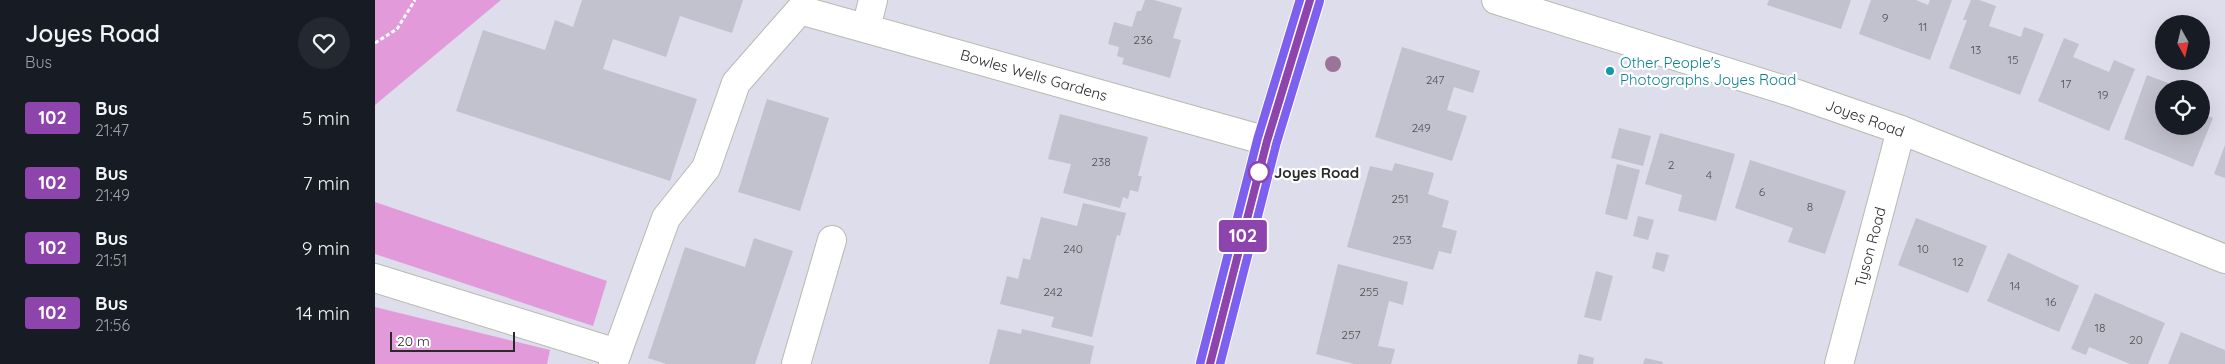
<!DOCTYPE html>
<html lang="en">
<head>
<meta charset="utf-8">
<style>
	body { margin:0; font-family:Quicksand,sans-serif; background:#242831; color:#f1f3f6; height:100vh; display:flex; flex-direction:column; font-size:19px; white-space:nowrap }
	* { box-sizing:border-box; margin:0 }
	p { font-size:16px; color:#9ea1a6 }
	.icon { flex:none; width:28px; height:28px; fill:none; stroke:currentColor; stroke-width:2; stroke-linecap:round; stroke-linejoin:round }
	.map { position:relative; flex:1; overflow:hidden }
	.sheet { display:flex; flex-direction:column; background:#171b24; width:375px }
	.sheet>* { flex:none }
	.badge { padding:0 10px; border-radius:4px; font-size:18px; line-height:32px }
	.needle { width:32px; rotate:172deg }
	.controls { position:absolute; left:1780px; top:15px; display:grid; gap:10px }
	.controls a { display:grid; place-items:center; width:55px; height:55px; border-radius:50%; background:#171b24; box-shadow:0 5px 20px #0002; font-size:25px }
	.scale { position:absolute; left:15px; bottom:12px; width:125px; box-sizing:border-box; padding-left:5px; border:2px solid #2a2a2a; border-top:0; font-size:14px; line-height:18px; white-space:nowrap; color:#2a2a2a; -webkit-text-stroke:4px #fff; paint-order:stroke }
	.map>.badge { position:absolute; translate:-50% -50%; box-shadow:0 0 0 2px #fff }
	.round { display:grid; place-items:center; flex:none; width:52px; height:52px; border-radius:26px; background:#242831 }
	.overview { display:flex; align-items:center; justify-content:space-between; height:85px; padding:0 25px }
	h1 { font-size:24px; font-weight:600; line-height:38px }
	ul { padding:0; list-style:none }
	li { display:flex; align-items:center; gap:15px; height:65px; padding:0 25px }
	li div { flex:1 }
	li b { display:block; font-size:19px }
	li em { font-style:normal }
	li .badge { min-width:55px; font-weight:700; text-align:center }
	main { display:flex; flex:1; min-height:0 }
	.map>svg:first-child { display:block }
	.green { fill:#e29adb }
	.building { fill:#c2c1ce }
	.lines { fill:none; stroke-linecap:round; stroke-linejoin:round }
	.minor-casing { stroke:#b7baad; stroke-width:30 }
	.major-casing { stroke:#fff; stroke-width:30 }
	.path { stroke:#fff; stroke-width:3; stroke-dasharray:4 2.5; stroke-linecap:butt }
	.minor { stroke:#fff; stroke-width:28 }
	.major { stroke:#7d60ee; stroke-width:28 }
	.tree { fill:#9c7399 }
	.line-casing { stroke:#fff; stroke-width:11 }
	.line { stroke:#8e44ad; stroke-width:8 }
	.culture-dot { fill:#0f9aa8; stroke:#fff; stroke-width:2 }
	.stop-dot { fill:#fff; stroke:#8e44ad; stroke-width:2.5 }
	.labels { text-anchor:middle; dominant-baseline:central; stroke-width:4.5; stroke-linejoin:round; paint-order:stroke }
	.number-label { font-size:12px; fill:#505053 }
	.culture-label { font-size:15px; fill:#0d838f; stroke:#fff; text-anchor:start }
	.street-label { font-size:15px; fill:#2a2a2a; stroke:#fff }
	.stop-label { font-size:15px; font-weight:bold; fill:#2a2a2a; stroke:#fff; text-anchor:start }
</style>
</head>
<body>
<main>
<section class="sheet">
<div class="overview"><div><h1>Joyes Road</h1><p>Bus</p></div><a class="round"><svg class="icon" aria-label="heart" viewBox="0 0 24 24"><path d="M12 20l-8-8c-3-5 5-10 8-4 3-6 11-1 8 4z"/></svg></a></div>
<ul>
<li><span class="badge" style="background:#8e44ad;color:#fff">102</span><div><b>Bus</b><p>21:47</p></div><em>5 min</em></li>
<li><span class="badge" style="background:#8e44ad;color:#fff">102</span><div><b>Bus</b><p>21:49</p></div><em>7 min</em></li>
<li><span class="badge" style="background:#8e44ad;color:#fff">102</span><div><b>Bus</b><p>21:51</p></div><em>9 min</em></li>
<li><span class="badge" style="background:#8e44ad;color:#fff">102</span><div><b>Bus</b><p>21:56</p></div><em>14 min</em></li>
</ul>
</section>
<div class="map">
<svg width="1850" height="364" viewBox="0 0 1850 364">
	<rect width="100%" height="100%" fill="#ddddec"/>
	<g class="green">
		<polygon points="0,0 126,0 0,105"/>
		<polygon points="0,202 232,281 218,326 0,254"/>
		<polygon points="0,307 175,350 172,364 0,364"/>
	</g>
	<g class="building">
		<polygon points="207,0 368,0 357,33 305,16 291,57 238,39 228,69 322,99 295,181 81,111 108,30 170,50 180,20 198,27"/>
		<polygon points="770,0 779,0 807,8 798,38 806,40 795,78 747,64 749,58 742,56 744,47 733,44 739,22 757,27 762,11 766,11"/>
		<polygon points="1394,0 1476,0 1466,29 1392,5"/>
		<polygon points="1496,0 1541,0 1553,5 1555,0 1577,0 1555,60 1484,34"/>
		<polygon points="1596,0 1604,0 1621,6 1614,26 1646,37 1649,27 1669,34 1645,95 1574,68 1592,20 1588,20"/>
		<polygon points="1689,38 1704,44 1698,57 1734,72 1739,60 1760,69 1734,131 1663,101"/>
		<polygon points="1027,47 1105,71 1098,93 1079,87 1072,110 1092,116 1077,161 1000,137"/>
		<polygon points="1772,75 1809,89 1789,89 1789,126 1826,126 1826,113 1838,118 1818,167 1749,139"/>
		<polygon points="392,99 454,118 425,211 363,192"/>
		<polygon points="685,114 773,137 763,176 767,176 763,192 755,190 753,199 748,197 745,208 688,193 696,164 673,159"/>
		<polygon points="1244,128 1276,136 1268,166 1236,158"/>
		<polygon points="1285,133 1360,154 1341,221 1303,211 1307,195 1270,184"/>
		<polygon points="1850,145 1850,178 1839,174"/>
		<polygon points="1375,160 1471,191 1450,254 1413,242 1418,228 1360,208"/>
		<polygon points="1020,163 1059,173 1053,194 1074,201 1067,227 1082,231 1076,254 1064,251 1058,270 972,247 995,166 1017,171"/>
		<polygon points="1242,164 1265,170 1252,220 1230,214"/>
		<polygon points="708,203 751,213 745,236 742,235 717,337 676,327 679,317 625,304 632,276 643,279 648,258 655,260 666,217 702,226"/>
		<polygon points="1263,216 1279,220 1273,240 1258,236"/>
		<polygon points="1541,218 1612,246 1593,293 1523,265"/>
		<polygon points="379,238 418,251 380,364 291,364 273,358 310,247 370,267"/>
		<polygon points="1281,252 1294,255 1289,272 1277,268"/>
		<polygon points="1633,253 1704,286 1684,332 1612,301"/>
		<polygon points="963,264 1033,282 1028,305 1014,301 1003,346 1020,349 1016,364 979,364 941,354"/>
		<polygon points="1221,271 1238,276 1226,321 1209,317"/>
		<polygon points="1720,293 1790,323 1773,364 1755,364 1714,347 1711,355 1696,349"/>
		<polygon points="623,329 646,334 647,329 719,346 715,364 614,364"/>
		<polygon points="1806,332 1850,350 1850,364 1793,364"/>
		<polygon points="1204,354 1219,358 1218,364 1202,364"/>
		<polygon points="1270,358 1288,362 1287,364 1268,364"/>
	</g>
	<g class="lines">
		<defs>
			<g id="minor">
				<polyline points="1121,0 1419,93 1526,130 1850,259"/>
				<polyline points="491,28 498,0"/>
				<polyline points="0,278 242,353"/>
				<polyline points="238,364 291,218 331,168 361,83 425,10 892,141"/>
				<polyline points="421,364 457,240"/>
				<polyline points="1464,364 1526,130"/>
			</g>
			<polyline id="major" points="835,364 892,141 935,0"/>
		</defs>
		<use href="#minor" class="minor-casing"/>
		<use href="#major" class="major-casing"/>
		<polyline class="path" points="0,43 22,29 40,0"/>
		<use href="#minor" class="minor"/>
		<use href="#major" class="major"/>
	</g>
	<circle class="tree" cx="958" cy="64" r="8"/>
	<g class="lines">
		<defs>
			<polyline id="line" points="835,364 892,141 935,0"/>
		</defs>
		<use href="#line" class="line-casing"/>
		<use href="#line" class="line"/>
	</g>
	<circle class="culture-dot" cx="1235" cy="71" r="5"/>
	<circle class="stop-dot" cx="884" cy="172" r="10"/>
	<g class="labels">
		<g class="number-label">
			<text x="1510" y="17">9</text>
			<text x="1548" y="26">11</text>
			<text x="768" y="39">236</text>
			<text x="1601" y="49">13</text>
			<text x="1638" y="59">15</text>
			<text x="1060" y="79">247</text>
			<text x="1691" y="83">17</text>
			<text x="1728" y="94">19</text>
			<text x="1046" y="127">249</text>
			<text x="726" y="161">238</text>
			<text x="1296" y="164">2</text>
			<text x="1334" y="174">4</text>
			<text x="1387" y="191">6</text>
			<text x="1025" y="198">251</text>
			<text x="1435" y="206">8</text>
			<text x="1027" y="239">253</text>
			<text x="698" y="248">240</text>
			<text x="1548" y="248">10</text>
			<text x="1583" y="261">12</text>
			<text x="1640" y="285">14</text>
			<text x="678" y="291">242</text>
			<text x="994" y="291">255</text>
			<text x="1676" y="301">16</text>
			<text x="1725" y="327">18</text>
			<text x="976" y="334">257</text>
			<text x="1761" y="339">20</text>
		</g>
		<g class="culture-label">
			<text x="1245" y="62">Other People's<tspan x="1245" dy="17">Photographs Joyes Road</tspan></text>
		</g>
		<g class="street-label">
			<text transform="translate(659 75) rotate(16)">Bowles Wells Gardens</text>
			<text transform="translate(1490 118) rotate(20)">Joyes Road</text>
			<text transform="translate(1495 247) rotate(-75)">Tyson Road</text>
		</g>
		<g class="stop-label">
			<text x="899" y="172">Joyes Road</text>
		</g>
	</g>
</svg>
<div class="controls">
<a><svg class="needle" viewBox="-14 -14 28 28"><path d="M0-13l5 13h-10z" fill="#e53935"/><path d="M0 13l5-13h-10z" fill="#9ea1a6"/></svg></a>
<a><svg class="icon" aria-label="locate" viewBox="0 0 24 24"><circle cx="12" cy="12" r="6"/><path d="M12 2v4M12 18v4M2 12h4M18 12h4"/></svg></a>
</div>
<div class="scale">20 m</div>
<b class="badge" style="left:868px;top:236px;background:#8e44ad;color:#fff">102</b>
</div>
</main>
</body>
</html>
